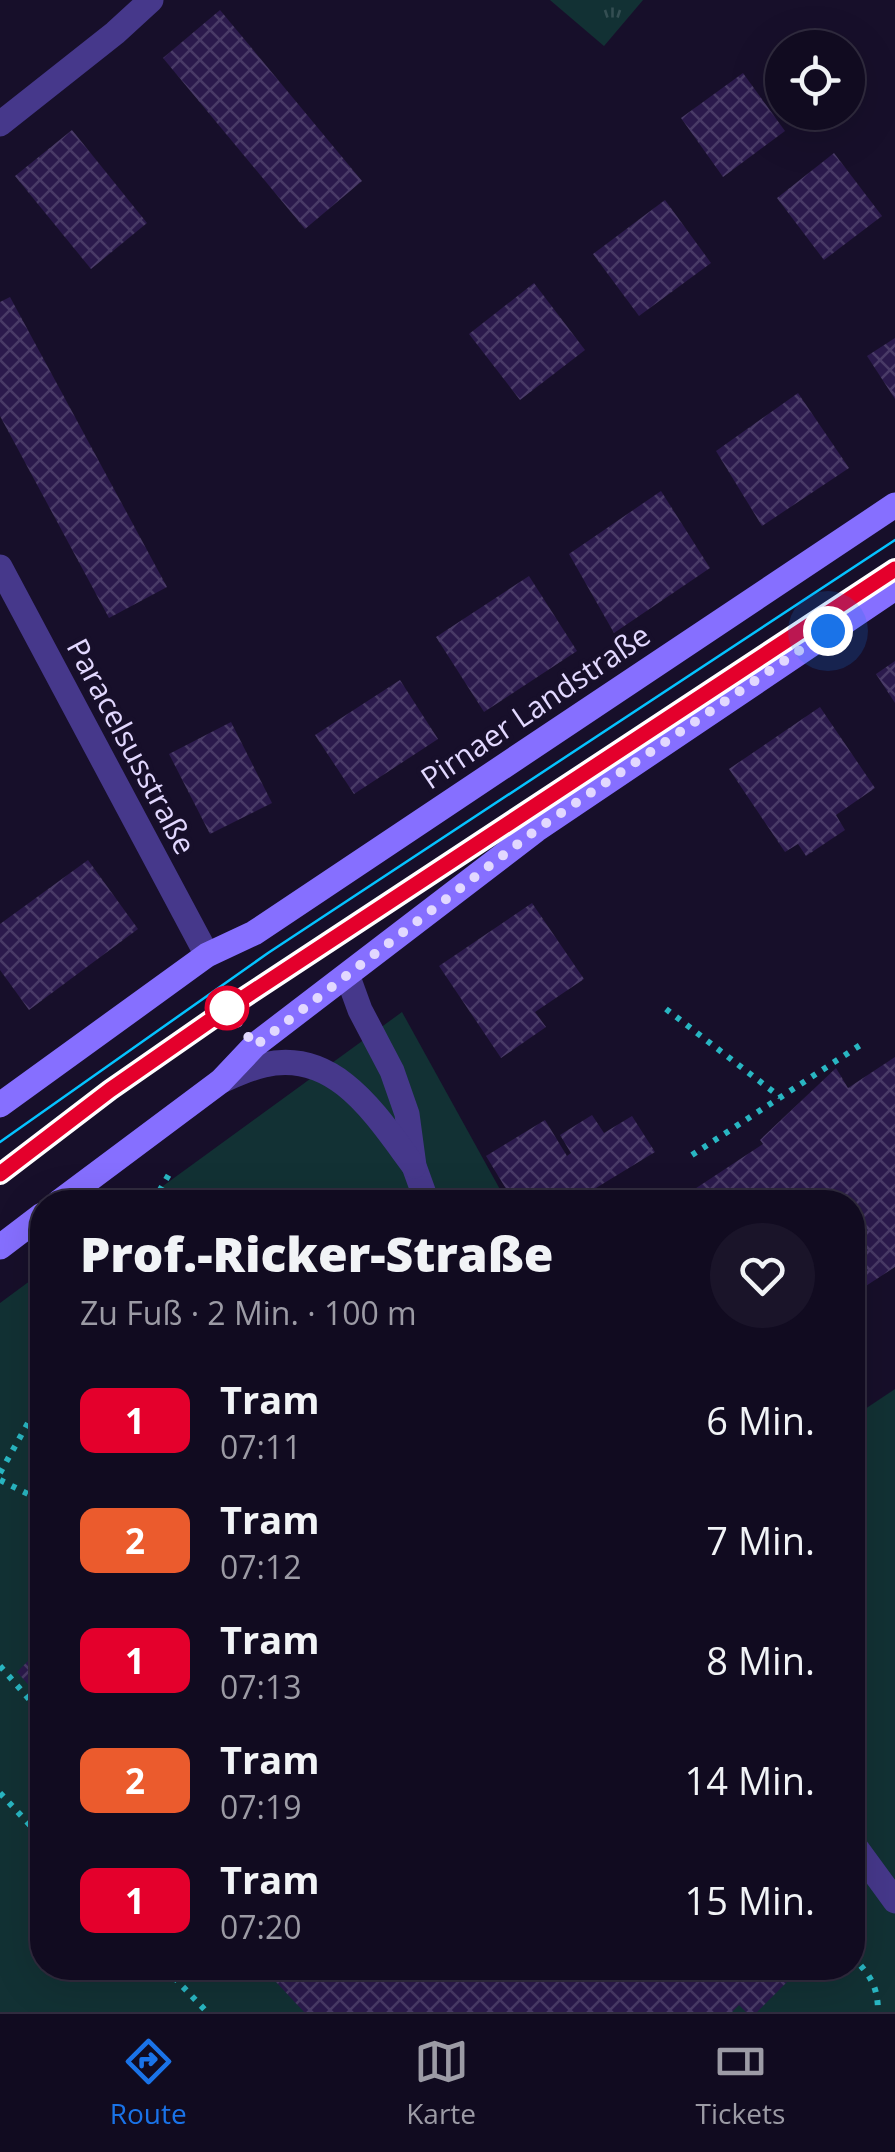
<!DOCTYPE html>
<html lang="de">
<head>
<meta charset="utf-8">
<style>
	body { margin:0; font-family:"Open Sans",sans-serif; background:#1a1429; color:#f1f3f6; height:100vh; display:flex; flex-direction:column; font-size:38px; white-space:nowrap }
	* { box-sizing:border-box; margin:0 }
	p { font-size:32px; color:#9c9ba5 }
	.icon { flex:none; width:55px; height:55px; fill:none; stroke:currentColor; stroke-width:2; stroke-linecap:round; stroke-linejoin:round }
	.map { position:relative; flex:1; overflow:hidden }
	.panel { position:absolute; left:30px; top:1190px; width:835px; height:790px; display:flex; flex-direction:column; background:#110b20; border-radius:40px; box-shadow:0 10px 40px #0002,0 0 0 2px #302b3e }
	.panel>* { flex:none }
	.badge { padding:0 20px; border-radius:15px; font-size:35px; line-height:65px }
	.fabs { position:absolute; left:765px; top:30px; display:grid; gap:20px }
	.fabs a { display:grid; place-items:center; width:100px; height:100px; border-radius:50%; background:#110b20; box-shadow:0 10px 40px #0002,0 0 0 2px #302b3e; font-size:50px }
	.you { position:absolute; width:50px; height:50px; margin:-25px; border:8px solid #fff; border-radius:50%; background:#1a73e8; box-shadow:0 0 0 15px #1a73e833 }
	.map>.badge { position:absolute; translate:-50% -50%; box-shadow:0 0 0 5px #fff }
	.round { display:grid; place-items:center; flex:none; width:105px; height:105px; border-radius:52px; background:#1a1429 }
	.headline { display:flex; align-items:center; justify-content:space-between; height:170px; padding:0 50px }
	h1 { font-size:48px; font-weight:800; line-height:75px }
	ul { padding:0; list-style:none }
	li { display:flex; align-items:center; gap:30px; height:120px; padding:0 50px }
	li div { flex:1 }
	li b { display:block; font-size:38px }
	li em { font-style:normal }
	li .badge { min-width:110px; font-weight:700; text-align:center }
	.tab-bar { display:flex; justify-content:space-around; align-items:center; height:140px; border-top:2px solid #302b3e; background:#110b20; font-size:28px; color:#9c9ba5 }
	.tab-bar a { display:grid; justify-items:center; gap:5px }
	.tab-bar .on { color:#1a73e8 }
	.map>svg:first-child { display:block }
	.park { fill:url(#park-tufts) }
	.garden { fill:#123134 }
	.building { fill:url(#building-cross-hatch) }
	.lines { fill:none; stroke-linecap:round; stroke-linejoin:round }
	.path { stroke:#29b6c2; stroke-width:6; stroke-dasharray:5 8; stroke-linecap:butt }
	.lane { stroke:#46388b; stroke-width:25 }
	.street { stroke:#46388b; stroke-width:25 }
	.secondary { stroke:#866fff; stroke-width:25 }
	.tram { stroke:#04c3ff; stroke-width:2.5 }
	.line-casing { stroke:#fff; stroke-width:22 }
	.line { stroke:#e4002c; stroke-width:15 }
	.walk { stroke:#e2d8ff; stroke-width:10; stroke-dasharray:0 18 }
	.stop-dot { fill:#fff; stroke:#e4002c; stroke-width:5 }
	.labels { text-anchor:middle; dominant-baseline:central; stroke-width:9; stroke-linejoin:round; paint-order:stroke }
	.street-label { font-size:30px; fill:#e2d8ff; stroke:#170f2a }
</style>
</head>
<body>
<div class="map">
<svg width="895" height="2012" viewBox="0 0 895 2012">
	<defs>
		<pattern id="park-tufts" width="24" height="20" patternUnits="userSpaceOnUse" patternTransform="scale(2.5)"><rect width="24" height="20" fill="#123134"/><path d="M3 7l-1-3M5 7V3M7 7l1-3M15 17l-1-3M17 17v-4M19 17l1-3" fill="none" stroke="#344e52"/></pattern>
		<pattern id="building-cross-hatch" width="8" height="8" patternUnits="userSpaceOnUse" patternTransform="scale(2.5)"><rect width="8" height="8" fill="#2b1a4c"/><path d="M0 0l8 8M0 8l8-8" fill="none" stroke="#493b67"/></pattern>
	</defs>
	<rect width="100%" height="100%" fill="#170f2a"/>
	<polygon class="park" points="550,0 643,0 604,46"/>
	<g class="garden">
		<polygon points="402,1012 507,1202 141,1202"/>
		<polygon points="42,1272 42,1968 852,1968 853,1417 895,1389 895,2012 0,2012 0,1303"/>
	</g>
	<g class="building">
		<polygon points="220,10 362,181 305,229 163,58"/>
		<polygon points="743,73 785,131 723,177 681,118"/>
		<polygon points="72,130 147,223 91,269 15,176"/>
		<polygon points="834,153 882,216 824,260 777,198"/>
		<polygon points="665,200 711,263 639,316 593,254"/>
		<polygon points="534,283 585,350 520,400 469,334"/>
		<polygon points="10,297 167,587 109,618 0,416 0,302"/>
		<polygon points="895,338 895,399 867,356"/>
		<polygon points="798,393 849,468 762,526 716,451"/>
		<polygon points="661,491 710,568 614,633 569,554"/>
		<polygon points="529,576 577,651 484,712 436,637"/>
		<polygon points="895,661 895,703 876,674"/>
		<polygon points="400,680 438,739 354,794 315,735"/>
		<polygon points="820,707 875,788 836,815 845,830 806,856 798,844 785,852 729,769"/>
		<polygon points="231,722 272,803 210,834 169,754"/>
		<polygon points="88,860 138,929 29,1010 0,970 0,924"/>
		<polygon points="532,903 584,979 535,1012 546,1027 501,1058 439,966"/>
		<polygon points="895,1057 895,1267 852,1295 852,1202 675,1202 763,1144 760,1140 836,1068 848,1088"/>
		<polygon points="592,1115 604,1133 632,1116 655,1152 573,1202 510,1202 505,1194 508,1192 486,1156 545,1120 567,1156 571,1153 560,1135"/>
		<polygon points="42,1647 42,1700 17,1672"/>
		<polygon points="263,1968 801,1968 757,2012 746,2012 739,2005 732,2012 304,2012"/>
	</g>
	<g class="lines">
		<g class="path">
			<polyline points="666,1009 780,1097"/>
			<polyline points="692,1155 865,1042"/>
			<polyline points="153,1202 172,1169"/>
			<polyline points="0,1473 42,1398"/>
			<polyline points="0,1480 42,1501"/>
			<polyline points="0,1666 42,1714"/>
			<polyline points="0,1793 42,1838"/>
			<path d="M 852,1956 C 870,1975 878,1986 878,2012"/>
			<polyline points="165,1968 207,2012"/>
		</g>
		<g class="lane">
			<polyline points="348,977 360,1010 392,1071 407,1114 414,1166 427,1202"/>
			<path d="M 221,1081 C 235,1075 250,1068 264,1065 C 336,1048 377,1117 414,1166"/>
			<polyline points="852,1842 895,1901"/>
		</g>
		<g class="street">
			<polyline points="0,124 115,33 151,0"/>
			<polyline points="0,567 207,955"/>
		</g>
		<g class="secondary">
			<polyline points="0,1105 207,955 254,933 895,505"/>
			<polyline points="59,1202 221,1081 255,1045 536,830 895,588"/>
			<polyline points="0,1247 42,1215"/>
		</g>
		<g class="tram">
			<polyline points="0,1142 268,953 895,540"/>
			<polyline points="0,1174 110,1090 227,1007 895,569"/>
		</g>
	</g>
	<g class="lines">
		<defs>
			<polyline id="line" points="0,1174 110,1090 228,1008 895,569"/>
		</defs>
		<use href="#line" class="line-casing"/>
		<use href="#line" class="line"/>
		<polyline class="walk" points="227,1008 255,1046 536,830 828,631"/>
	</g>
	<circle class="stop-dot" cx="227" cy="1008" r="20"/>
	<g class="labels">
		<g class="street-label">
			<text transform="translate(535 706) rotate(-34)">Pirnaer Landstraße</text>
			<text transform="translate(132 746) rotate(62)">Paracelsusstraße</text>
		</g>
	</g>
</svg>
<div class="fabs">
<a><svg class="icon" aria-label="locate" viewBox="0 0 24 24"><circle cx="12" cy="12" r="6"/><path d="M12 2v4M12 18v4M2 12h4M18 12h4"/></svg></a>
</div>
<div class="you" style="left:828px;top:631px"></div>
<section class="panel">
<div class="headline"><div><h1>Prof.-Ricker-Straße</h1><p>Zu Fuß · 2 Min. · 100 m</p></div><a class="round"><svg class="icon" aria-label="heart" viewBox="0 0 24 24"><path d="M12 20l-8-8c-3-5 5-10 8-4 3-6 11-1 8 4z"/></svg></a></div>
<ul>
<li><span class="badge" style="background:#e4002c;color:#fff">1</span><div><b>Tram</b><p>07:11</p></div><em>6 Min.</em></li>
<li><span class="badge" style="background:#eb5b2d;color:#fff">2</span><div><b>Tram</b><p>07:12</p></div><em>7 Min.</em></li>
<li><span class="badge" style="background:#e4002c;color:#fff">1</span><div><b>Tram</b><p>07:13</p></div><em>8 Min.</em></li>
<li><span class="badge" style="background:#eb5b2d;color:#fff">2</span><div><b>Tram</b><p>07:19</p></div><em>14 Min.</em></li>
<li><span class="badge" style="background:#e4002c;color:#fff">1</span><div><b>Tram</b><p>07:20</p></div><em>15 Min.</em></li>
</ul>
</section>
</div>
<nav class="tab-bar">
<a class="on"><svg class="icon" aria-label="directions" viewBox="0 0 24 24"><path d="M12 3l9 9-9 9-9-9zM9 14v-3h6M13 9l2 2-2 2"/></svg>Route</a>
<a><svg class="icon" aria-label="map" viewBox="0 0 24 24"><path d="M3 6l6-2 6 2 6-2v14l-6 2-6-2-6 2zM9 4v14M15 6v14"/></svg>Karte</a>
<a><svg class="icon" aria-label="tickets" viewBox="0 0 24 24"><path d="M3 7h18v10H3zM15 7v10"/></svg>Tickets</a>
</nav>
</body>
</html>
